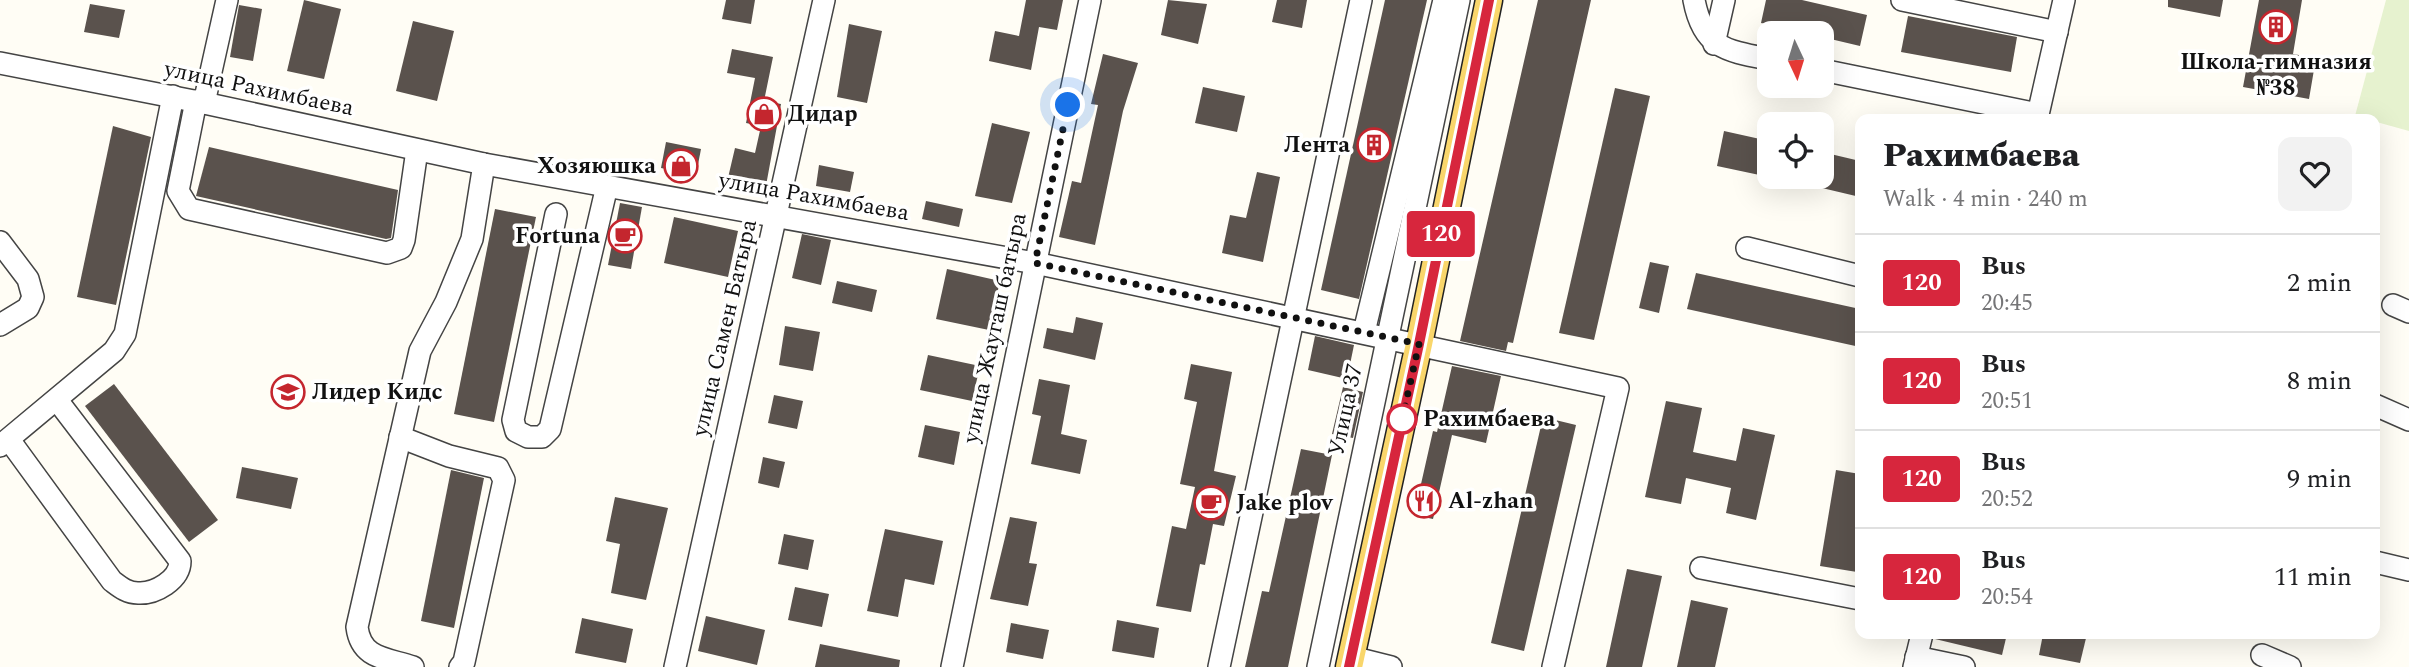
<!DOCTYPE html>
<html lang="en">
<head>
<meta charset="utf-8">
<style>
	body { margin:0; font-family:Spectral,serif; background:#f2f2f2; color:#202124; height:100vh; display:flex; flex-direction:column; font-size:26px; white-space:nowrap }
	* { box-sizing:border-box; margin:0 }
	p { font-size:23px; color:#757577 }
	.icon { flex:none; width:38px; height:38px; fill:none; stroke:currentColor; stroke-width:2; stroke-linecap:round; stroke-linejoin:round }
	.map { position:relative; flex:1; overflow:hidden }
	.details { position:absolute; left:1855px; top:114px; width:525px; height:525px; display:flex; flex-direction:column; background:#fff; border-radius:14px; box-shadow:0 7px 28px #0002 }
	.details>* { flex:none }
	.badge { padding:0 14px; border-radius:5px; font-size:24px; line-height:46px }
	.needle { width:46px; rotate:176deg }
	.fabs { position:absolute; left:1757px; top:21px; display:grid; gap:14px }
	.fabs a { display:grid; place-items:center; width:77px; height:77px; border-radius:14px; background:#fff; box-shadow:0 7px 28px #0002; font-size:35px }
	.you { position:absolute; width:35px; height:35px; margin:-18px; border:5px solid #fff; border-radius:50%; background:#1a73e8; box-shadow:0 0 0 10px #1a73e833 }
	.map>.badge { position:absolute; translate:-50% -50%; box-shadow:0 0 0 4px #fff }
	.round { display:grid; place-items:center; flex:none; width:74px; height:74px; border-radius:14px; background:#f2f2f2 }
	.headline { display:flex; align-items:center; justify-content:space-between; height:119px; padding:0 28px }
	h1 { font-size:33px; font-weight:800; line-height:52px }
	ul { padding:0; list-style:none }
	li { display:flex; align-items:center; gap:21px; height:98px; padding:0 28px; border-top:2px solid #e0e0e0 }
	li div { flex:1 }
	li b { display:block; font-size:26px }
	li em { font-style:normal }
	li .badge { min-width:77px; font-weight:700; text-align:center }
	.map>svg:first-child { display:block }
	.pitch { fill:#e6f2cf }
	.building { fill:#5a524d }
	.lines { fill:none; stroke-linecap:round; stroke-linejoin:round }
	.minor-casing { stroke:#444; stroke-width:24 }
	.major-casing { stroke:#222; stroke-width:29 }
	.minor { stroke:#fff; stroke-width:21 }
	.major { stroke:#f9d66b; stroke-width:26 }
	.line-casing { stroke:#fff; stroke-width:16 }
	.line { stroke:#d7263d; stroke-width:10 }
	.walk { stroke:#111; stroke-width:7; stroke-dasharray:0 12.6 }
	.stop-dot { fill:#fff; stroke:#d7263d; stroke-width:3.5 }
	.labels { text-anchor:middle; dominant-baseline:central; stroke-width:7; stroke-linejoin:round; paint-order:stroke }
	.poi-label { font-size:23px; font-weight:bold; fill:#111; stroke:#fff; text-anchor:start }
	.street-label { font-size:23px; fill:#111; stroke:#fff }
	.stop-label { font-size:23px; font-weight:bold; fill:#111; stroke:#fff; text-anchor:start }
</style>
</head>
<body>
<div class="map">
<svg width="2409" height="667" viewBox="0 0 2409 667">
	<rect width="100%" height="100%" fill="#fffdf5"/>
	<polygon class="pitch" points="2386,0 2409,0 2409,131 2355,116"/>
	<g class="building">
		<polygon points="304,0 341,9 324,79 287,71"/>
		<polygon points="726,0 755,0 751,24 722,19"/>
		<polygon points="1026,0 1063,0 1057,30 1039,27 1031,70 989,61 995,31 1019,36"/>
		<polygon points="1168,0 1207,4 1198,44 1161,35"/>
		<polygon points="1277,0 1307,0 1302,28 1272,22"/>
		<polygon points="1385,0 1427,0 1359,299 1321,290"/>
		<polygon points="1538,0 1591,0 1513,343 1508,342 1506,351 1460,341"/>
		<polygon points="1766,0 1802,0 1867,15 1860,46 1822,37 1822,33 1805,33 1761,23"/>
		<polygon points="2168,0 2223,0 2220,17 2168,7"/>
		<polygon points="2259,0 2302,0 2293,54 2316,58 2309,99 2243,87"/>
		<polygon points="90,4 125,10 119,38 84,32"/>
		<polygon points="239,5 262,9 253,61 230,57"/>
		<polygon points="1908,16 2017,37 2011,72 1901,52"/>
		<polygon points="413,21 454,31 437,101 396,91"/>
		<polygon points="849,24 882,31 867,103 837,97"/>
		<polygon points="732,49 773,57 764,101 781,104 765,191 727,182 735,148 755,153 761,126 746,123 755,78 727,73"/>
		<polygon points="1103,54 1138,63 1123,111 1095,245 1059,237 1072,181 1081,183 1098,105 1091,104"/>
		<polygon points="1203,87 1245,96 1237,132 1195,123"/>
		<polygon points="1615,88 1650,96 1594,340 1559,333"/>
		<polygon points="992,123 1030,132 1012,203 975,196"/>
		<polygon points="113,126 151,137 116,305 77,297"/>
		<polygon points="1724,131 1769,141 1769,177 1717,166"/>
		<polygon points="666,142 701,149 696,175 661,168"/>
		<polygon points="209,147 398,190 391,238 386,239 196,196"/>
		<polygon points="1822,152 1860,161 1860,197 1822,188"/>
		<polygon points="819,165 854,172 850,192 816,186"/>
		<polygon points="1257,172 1280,177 1263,262 1222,253 1230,215 1246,218"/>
		<polygon points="926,201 963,209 959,227 922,219"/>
		<polygon points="620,203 642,207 631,269 608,265"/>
		<polygon points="495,209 536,217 494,422 454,414"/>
		<polygon points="674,217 738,231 728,277 664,263"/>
		<polygon points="802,234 831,240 821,285 792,278"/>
		<polygon points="1650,262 1669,266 1659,313 1639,308"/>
		<polygon points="947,269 1000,281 989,330 936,319"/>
		<polygon points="1696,273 1860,309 1860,347 1687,309"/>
		<polygon points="837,281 877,290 872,312 832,303"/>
		<polygon points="1076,317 1103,323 1095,360 1043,348 1047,328 1073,333"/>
		<polygon points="785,326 820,332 813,371 779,365"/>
		<polygon points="1315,336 1354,345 1347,379 1308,370"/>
		<polygon points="928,355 980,366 972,401 920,390"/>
		<polygon points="1191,364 1232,372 1214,471 1236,476 1224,526 1213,524 1205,565 1200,564 1191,612 1156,606 1172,526 1186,529 1195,487 1180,484 1197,402 1184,399"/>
		<polygon points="1452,366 1501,376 1486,443 1452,435 1433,519 1414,515 1433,431 1437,432"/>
		<polygon points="1039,379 1070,385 1061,434 1087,440 1080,474 1031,464 1041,416 1032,414"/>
		<polygon points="114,384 218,520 189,542 85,406"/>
		<polygon points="1343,387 1363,392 1353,438 1332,434"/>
		<polygon points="774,395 803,401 797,429 768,423"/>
		<polygon points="1666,401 1702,408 1693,452 1736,461 1743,428 1775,435 1756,520 1726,513 1731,488 1686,478 1681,504 1645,497"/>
		<polygon points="1543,417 1576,425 1524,651 1491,643"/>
		<polygon points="925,425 960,432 954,465 918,457"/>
		<polygon points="1301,449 1332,455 1288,667 1245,667 1262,591 1269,592"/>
		<polygon points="763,457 785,462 779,488 758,483"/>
		<polygon points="242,467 298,478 291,509 236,498"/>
		<polygon points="451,470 484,478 454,628 421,621"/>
		<polygon points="1836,470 1860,474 1860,553 1857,572 1820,566"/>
		<polygon points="615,497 668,508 646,600 611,593 620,544 606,541"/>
		<polygon points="1010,517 1037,522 1029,563 1037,564 1028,606 990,599"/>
		<polygon points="885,529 943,541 934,585 905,579 898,617 867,611"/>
		<polygon points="784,534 814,540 808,570 778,564"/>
		<polygon points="1627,569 1662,576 1642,667 1606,667"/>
		<polygon points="795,587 829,594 822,627 788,620"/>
		<polygon points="1691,600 1728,608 1715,667 1677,667"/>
		<polygon points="706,616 765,630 757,665 698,651"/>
		<polygon points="582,618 633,629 626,663 575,653"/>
		<polygon points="1117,620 1159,628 1154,658 1112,651"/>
		<polygon points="1011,623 1049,630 1043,659 1006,652"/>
		<polygon points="1936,634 2007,634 2002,655 1935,639"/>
		<polygon points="2043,634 2087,634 2080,663 2039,655"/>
		<polygon points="820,644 900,660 899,667 815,667"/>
	</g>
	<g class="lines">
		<defs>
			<g id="minor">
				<path d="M 1694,0 C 1703,48 1726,51 1769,59"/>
				<polyline points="1902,0 2057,32"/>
				<polyline points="1714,44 1724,0"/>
				<polyline points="0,63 204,103 484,164 1035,263 1618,388 1553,667"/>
				<polyline points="1822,70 2038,114"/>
				<polyline points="196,101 178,191 189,209 387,253 401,248 404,240 417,150"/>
				<polyline points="204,103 227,0"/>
				<polyline points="2037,119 2064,0"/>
				<polyline points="556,214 513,420 516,431 528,437 542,437 550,429 607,186"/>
				<polyline points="0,242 28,279 33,297 28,308 0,325"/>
				<polyline points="1747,248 1860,276"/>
				<polyline points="2393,305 2409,312"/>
				<polyline points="1364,332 1444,0"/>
				<polyline points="2375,405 2409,420"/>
				<polyline points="400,437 449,456 498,468 504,480 464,662 460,667"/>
				<path d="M 10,441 L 112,581 C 120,587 127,593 138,593 C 155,594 180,580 180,561 L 57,400"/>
				<polyline points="0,446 114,351 125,334 173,96"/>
				<polyline points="2375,562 2409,570"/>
				<polyline points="1701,568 1860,599"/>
				<polyline points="2262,655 2290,667"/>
				<polyline points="1351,657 1391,667"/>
				<polyline points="1916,657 1964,667"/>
				<path d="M 413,667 C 386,658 361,659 357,627 L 420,351 L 446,302 L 472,239 L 484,164"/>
				<polyline points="675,667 824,0"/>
				<polyline points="952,667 1090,0"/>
				<polyline points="1219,667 1361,0"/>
				<polyline points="1318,667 1459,0"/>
				<polyline points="1914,667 1922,634"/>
			</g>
			<polyline id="major" points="1349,667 1419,344 1489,0"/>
		</defs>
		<use href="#minor" class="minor-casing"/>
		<use href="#major" class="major-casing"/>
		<use href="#minor" class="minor"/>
		<use href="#major" class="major"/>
	</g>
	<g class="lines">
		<defs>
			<polyline id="line" points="1349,667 1419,344 1489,0"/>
		</defs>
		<use href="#line" class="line-casing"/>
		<use href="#line" class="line"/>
		<polyline class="walk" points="1068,105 1035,263 1419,344 1401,424 1402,419"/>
	</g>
	<defs>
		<symbol id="building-ring" viewBox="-11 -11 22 22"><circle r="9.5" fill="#fff" stroke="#c4262e" stroke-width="1.5"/><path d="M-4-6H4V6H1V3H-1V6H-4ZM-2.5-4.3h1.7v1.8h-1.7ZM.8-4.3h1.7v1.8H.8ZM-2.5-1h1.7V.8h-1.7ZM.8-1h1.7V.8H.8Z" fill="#c4262e"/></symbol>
		<symbol id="shop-ring" viewBox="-11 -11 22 22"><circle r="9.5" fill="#fff" stroke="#c4262e" stroke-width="1.5"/><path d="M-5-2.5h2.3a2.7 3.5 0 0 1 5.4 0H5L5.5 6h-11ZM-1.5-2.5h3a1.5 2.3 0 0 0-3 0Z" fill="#c4262e"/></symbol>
		<symbol id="cafe-ring" viewBox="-11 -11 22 22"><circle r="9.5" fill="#fff" stroke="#c4262e" stroke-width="1.5"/><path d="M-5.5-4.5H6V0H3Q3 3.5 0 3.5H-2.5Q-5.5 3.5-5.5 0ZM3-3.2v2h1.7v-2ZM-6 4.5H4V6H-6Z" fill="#c4262e"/></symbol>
		<symbol id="school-ring" viewBox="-11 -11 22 22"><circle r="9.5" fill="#fff" stroke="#c4262e" stroke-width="1.5"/><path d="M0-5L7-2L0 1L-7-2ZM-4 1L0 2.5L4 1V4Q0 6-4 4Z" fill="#c4262e"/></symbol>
		<symbol id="restaurant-ring" viewBox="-11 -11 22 22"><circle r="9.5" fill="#fff" stroke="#c4262e" stroke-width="1.5"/><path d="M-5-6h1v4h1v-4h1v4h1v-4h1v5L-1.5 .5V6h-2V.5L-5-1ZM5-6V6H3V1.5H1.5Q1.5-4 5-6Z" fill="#c4262e"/></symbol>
	</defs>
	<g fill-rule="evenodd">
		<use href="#building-ring" x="2257" y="8" width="38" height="38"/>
		<use href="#shop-ring" x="745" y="95" width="38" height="38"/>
		<use href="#building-ring" x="1355" y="126" width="38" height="38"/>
		<use href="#shop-ring" x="662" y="147" width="38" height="38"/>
		<use href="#cafe-ring" x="606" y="217" width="38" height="38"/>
		<use href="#school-ring" x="269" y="373" width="38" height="38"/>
		<use href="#restaurant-ring" x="1405" y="482" width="38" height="38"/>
		<use href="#cafe-ring" x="1192" y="484" width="38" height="38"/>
	</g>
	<circle class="stop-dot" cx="1402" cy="419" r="14"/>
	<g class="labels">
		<g class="poi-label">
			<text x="2276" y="62" text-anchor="middle">Школа-гимназия<tspan x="2276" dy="26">№38</tspan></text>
			<text x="788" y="114">Дидар</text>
			<text x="1350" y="145" text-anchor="end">Лента</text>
			<text x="656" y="166" text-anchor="end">Хозяюшка</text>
			<text x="600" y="236" text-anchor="end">Fortuna</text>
			<text x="312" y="392">Лидер Кидс</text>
			<text x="1448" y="501">Al-zhan</text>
			<text x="1236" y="503">Jake plov</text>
		</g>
		<g class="street-label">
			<text transform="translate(259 89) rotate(12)">улица Рахимбаева</text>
			<text transform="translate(814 197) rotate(10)">улица Рахимбаева</text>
			<text transform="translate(725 328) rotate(-77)">улица Самен Батыра</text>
			<text transform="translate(995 328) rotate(-78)">улица Жаугаш батыра</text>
			<text transform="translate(1346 410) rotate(-78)">Улица 37</text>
		</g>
		<g class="stop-label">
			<text x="1423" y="419">Рахимбаева</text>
		</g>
	</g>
</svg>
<div class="fabs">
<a><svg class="needle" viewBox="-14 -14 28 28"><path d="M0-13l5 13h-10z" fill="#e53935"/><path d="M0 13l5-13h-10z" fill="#757577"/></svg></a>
<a><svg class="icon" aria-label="locate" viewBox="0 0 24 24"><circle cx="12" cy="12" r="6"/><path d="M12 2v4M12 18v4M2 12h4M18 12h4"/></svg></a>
</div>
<div class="you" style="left:1068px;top:105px"></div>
<b class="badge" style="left:1441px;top:234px;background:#d7263d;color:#fff">120</b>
<section class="details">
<div class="headline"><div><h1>Рахимбаева</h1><p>Walk · 4 min · 240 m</p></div><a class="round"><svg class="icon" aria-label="heart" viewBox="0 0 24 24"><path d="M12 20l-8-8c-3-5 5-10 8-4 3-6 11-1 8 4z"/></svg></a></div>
<ul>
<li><span class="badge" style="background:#d7263d;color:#fff">120</span><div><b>Bus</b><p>20:45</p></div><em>2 min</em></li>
<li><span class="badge" style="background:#d7263d;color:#fff">120</span><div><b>Bus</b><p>20:51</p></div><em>8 min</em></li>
<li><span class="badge" style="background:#d7263d;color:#fff">120</span><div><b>Bus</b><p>20:52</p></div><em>9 min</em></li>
<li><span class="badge" style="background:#d7263d;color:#fff">120</span><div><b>Bus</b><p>20:54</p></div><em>11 min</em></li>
</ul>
</section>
</div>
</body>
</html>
